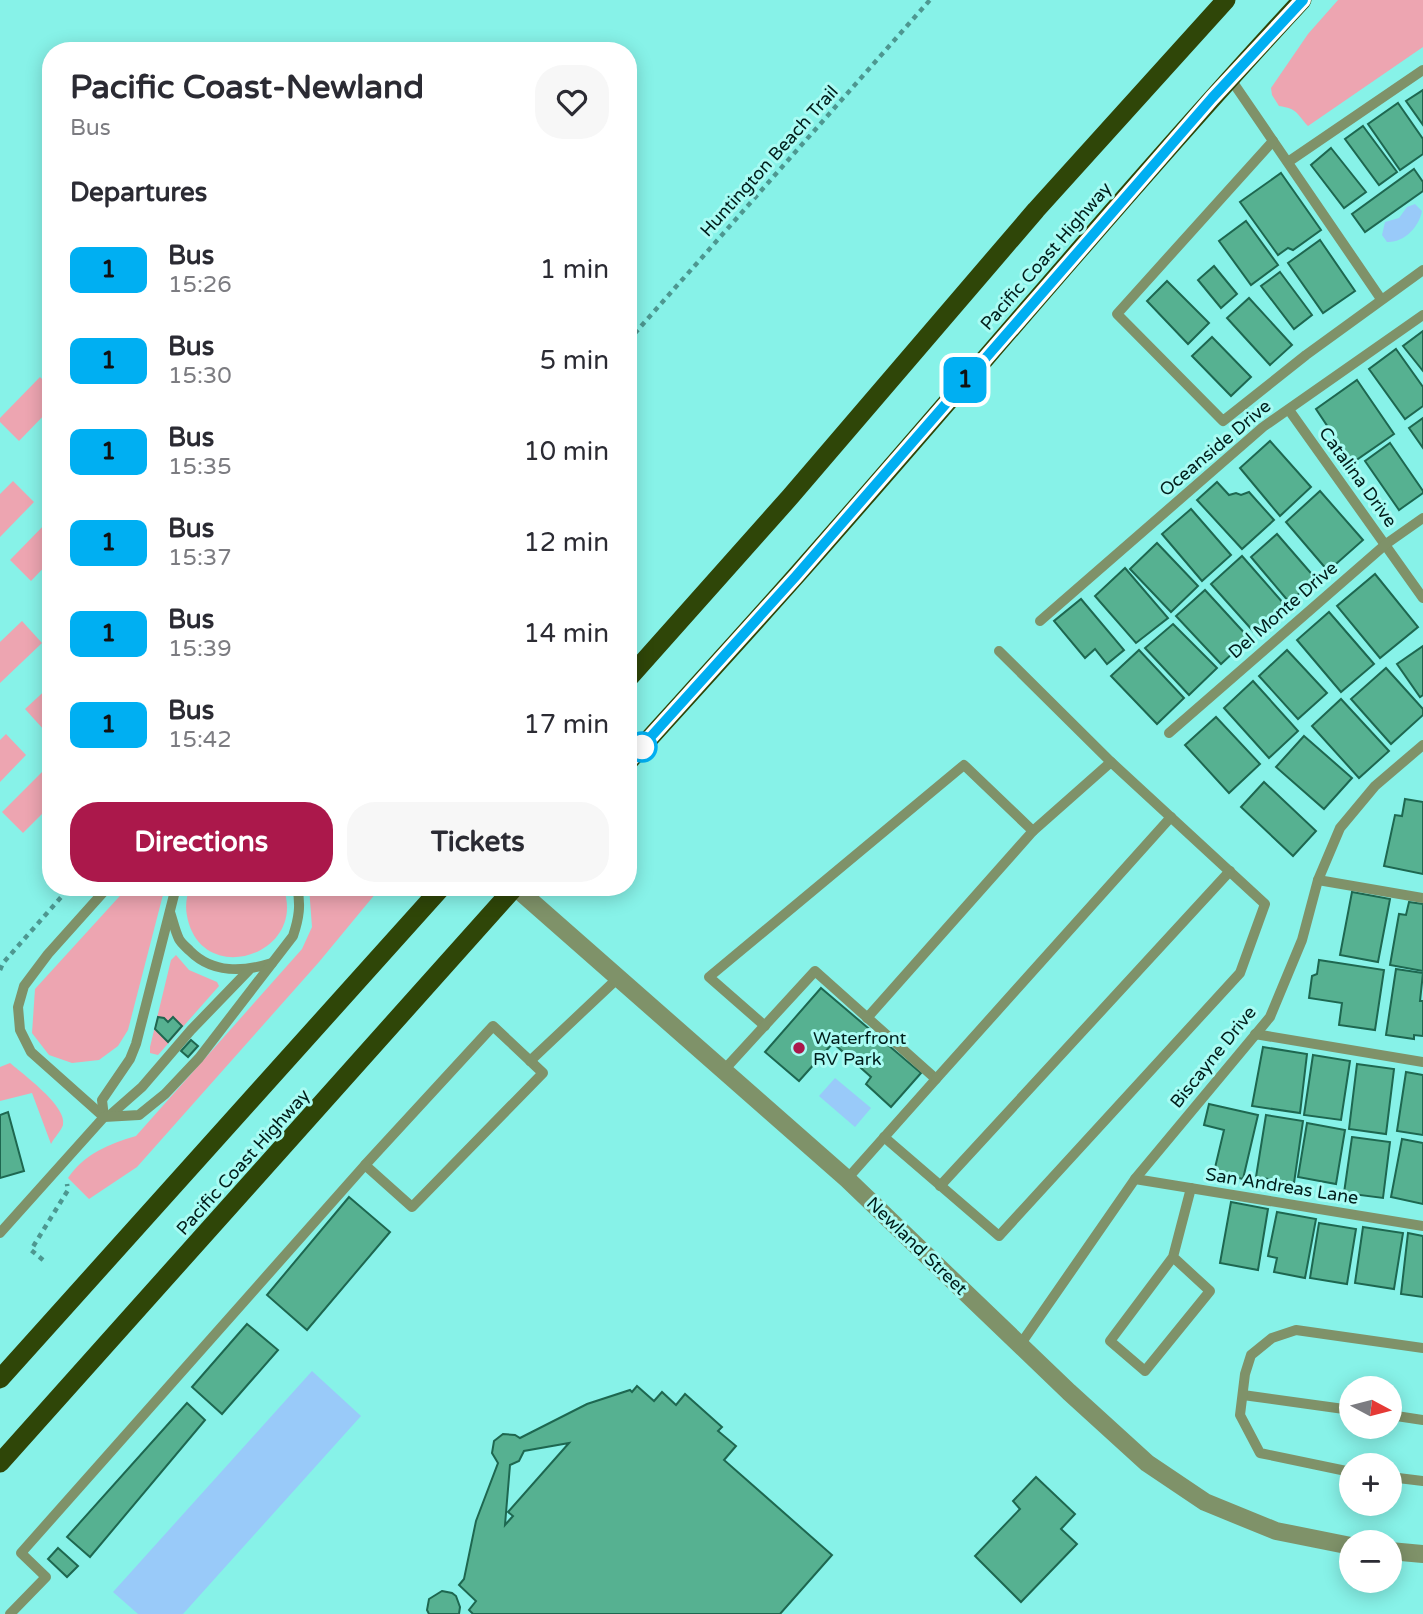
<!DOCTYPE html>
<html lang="en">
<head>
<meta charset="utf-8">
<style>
	body { margin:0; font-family:"Varela Round",sans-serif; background:#f7f7f7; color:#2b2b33; height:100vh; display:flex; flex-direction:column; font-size:26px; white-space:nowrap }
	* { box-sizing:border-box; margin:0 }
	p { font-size:23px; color:#7c7c81 }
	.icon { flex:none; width:38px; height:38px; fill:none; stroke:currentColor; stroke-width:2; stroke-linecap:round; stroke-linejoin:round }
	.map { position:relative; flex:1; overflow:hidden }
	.details { position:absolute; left:42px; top:42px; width:595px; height:854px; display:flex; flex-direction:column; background:#fff; border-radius:28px; box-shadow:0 4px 18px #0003 }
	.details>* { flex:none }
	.badge { padding:0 14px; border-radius:10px; font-size:24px; line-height:46px }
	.needle { width:46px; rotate:97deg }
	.controls { position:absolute; left:1339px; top:1376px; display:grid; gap:14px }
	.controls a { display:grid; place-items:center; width:63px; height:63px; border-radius:50%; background:#fff; box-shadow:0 4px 18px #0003; font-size:35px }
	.map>.badge { position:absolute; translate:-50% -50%; box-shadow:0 0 0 4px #fff }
	h2 { padding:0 28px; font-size:26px; line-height:63px }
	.round { display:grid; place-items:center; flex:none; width:74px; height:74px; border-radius:28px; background:#f7f7f7 }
	.overview { display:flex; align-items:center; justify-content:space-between; height:119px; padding:0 28px }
	h1 { font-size:33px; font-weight:700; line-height:52px }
	.cta { display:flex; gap:14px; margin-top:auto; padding:14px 28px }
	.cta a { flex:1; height:80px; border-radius:28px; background:#ab184b; color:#fff; font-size:28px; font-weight:700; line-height:80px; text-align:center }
	.cta a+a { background:#f7f7f7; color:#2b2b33 }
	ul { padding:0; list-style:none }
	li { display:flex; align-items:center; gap:21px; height:91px; padding:0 28px }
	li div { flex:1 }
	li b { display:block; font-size:26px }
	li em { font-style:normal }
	li .badge { min-width:77px; font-weight:700; text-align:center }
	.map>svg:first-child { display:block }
	.green { fill:#eda5b1 }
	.water { fill:#99caf9 }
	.building { fill:#56b191; stroke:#1e6750; stroke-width:2; fill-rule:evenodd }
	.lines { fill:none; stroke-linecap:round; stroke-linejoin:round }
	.path { stroke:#4d9790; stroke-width:4.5; stroke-dasharray:5 5; stroke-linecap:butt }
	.service { stroke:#7f9269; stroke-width:10 }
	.tertiary { stroke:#7f9269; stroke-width:18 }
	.trunk { stroke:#2f4608; stroke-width:19 }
	.line-casing { stroke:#fff; stroke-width:16 }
	.line { stroke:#00aff2; stroke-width:10 }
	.stop-dot { fill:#fff; stroke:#00aff2; stroke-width:3.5 }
	.poi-dot { fill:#ab184b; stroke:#a9fbf3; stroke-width:2.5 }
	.labels { text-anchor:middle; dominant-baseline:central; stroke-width:6; stroke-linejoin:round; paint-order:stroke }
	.street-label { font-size:18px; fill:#001e1b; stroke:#a9fbf3 }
	.poi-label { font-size:18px; fill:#001e1b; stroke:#a9fbf3; text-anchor:start }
</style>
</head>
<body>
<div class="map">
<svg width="1423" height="1614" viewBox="0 0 1423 1614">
	<rect width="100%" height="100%" fill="#87f2e8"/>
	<g class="green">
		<path d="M 1338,0 L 1423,0 L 1423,47 L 1308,126 C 1296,113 1298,109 1279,106 L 1272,95 L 1271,88 L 1308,34 Z"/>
		<polygon points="40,377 51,388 51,408 19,441 0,422 0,418"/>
		<polygon points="13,481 34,502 0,537 0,494"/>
		<polygon points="51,518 51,560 31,581 10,560"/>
		<polygon points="22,621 42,643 0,683 0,642"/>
		<polygon points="51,685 51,726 45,731 25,709"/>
		<polygon points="6,734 26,755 0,782 0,740"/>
		<polygon points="43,771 51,779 51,805 23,833 2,812"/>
		<polygon points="128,887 165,887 128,1030 118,1046 99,1060 72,1063 49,1055 32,1033 35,989"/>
		<path d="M 190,887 L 283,887 C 308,952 209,987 189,924 C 185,911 185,900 190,887 Z"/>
		<path d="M 309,887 L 381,887 L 319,962 L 137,1167 L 89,1199 L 68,1178 C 84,1154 109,1144 136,1136 L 302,949 L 312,927 Z"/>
		<polygon points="176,955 189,970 217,982 219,986 158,1055 150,1053 150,1047 171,960"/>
		<path d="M 10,1063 C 23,1074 68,1107 63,1125 C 61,1131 54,1138 51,1144 L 32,1093 L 0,1101 L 0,1067 Z"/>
	</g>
	<g class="water">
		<path d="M 1415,204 L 1422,211 C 1419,227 1404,243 1387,242 L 1382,235 L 1385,222 L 1399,218 L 1407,207 Z"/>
		<polygon points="835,1078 871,1108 855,1127 819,1096"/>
		<polygon points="312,1371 361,1416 183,1614 138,1614 113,1592"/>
	</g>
	<g class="building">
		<polygon points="1423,90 1423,125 1406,101"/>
		<polygon points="1398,103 1423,139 1423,154 1400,170 1368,124"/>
		<polygon points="1363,126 1397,172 1379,185 1345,139"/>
		<polygon points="1331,148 1366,192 1344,208 1311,165"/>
		<polygon points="1414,169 1423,182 1423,191 1365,232 1352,214"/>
		<polygon points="1281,173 1321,230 1293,250 1288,248 1278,255 1240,202"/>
		<polygon points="1246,221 1278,265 1251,285 1219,241"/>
		<polygon points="1320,240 1355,291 1323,313 1288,263"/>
		<polygon points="1214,266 1237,294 1221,308 1198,280"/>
		<polygon points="1280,272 1312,315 1294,329 1261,286"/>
		<polygon points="1167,281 1209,323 1188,344 1147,301"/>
		<polygon points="1249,298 1292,345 1270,365 1227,318"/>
		<polygon points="1423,331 1423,371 1403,346"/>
		<polygon points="1212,337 1251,377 1231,396 1192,356"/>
		<polygon points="1396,349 1423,387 1423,406 1405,419 1369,369"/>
		<polygon points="1357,380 1394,434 1352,463 1316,409"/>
		<polygon points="1423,418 1423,448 1409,428"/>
		<polygon points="1270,441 1311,487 1280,516 1240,468"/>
		<polygon points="1390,443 1423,491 1423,493 1399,510 1365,461"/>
		<polygon points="1217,482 1229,495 1236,493 1241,495 1249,492 1274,520 1242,549 1197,500"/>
		<polygon points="1320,491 1363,540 1328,571 1286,522"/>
		<polygon points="1191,509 1231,555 1202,581 1162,534"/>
		<polygon points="1277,534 1316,579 1289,602 1251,557"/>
		<polygon points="1157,543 1198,586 1171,612 1130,569"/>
		<polygon points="1242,556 1284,604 1253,631 1211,584"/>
		<polygon points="1125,568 1168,618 1136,643 1095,596"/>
		<polygon points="1375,574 1418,627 1380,658 1337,606"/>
		<polygon points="1205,590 1249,638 1221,664 1176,616"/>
		<polygon points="1081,599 1124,650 1107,664 1095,649 1085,658 1054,621"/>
		<polygon points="1329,612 1374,664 1341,692 1297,640"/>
		<polygon points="1173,624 1217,668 1189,695 1145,648"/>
		<polygon points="1423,646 1423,695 1420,697 1397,664"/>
		<polygon points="1139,650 1184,698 1157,724 1111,676"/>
		<polygon points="1287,650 1327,693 1298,719 1259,676"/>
		<polygon points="1386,668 1423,709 1423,715 1391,744 1351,699"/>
		<polygon points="1253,681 1298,731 1269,758 1224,708"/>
		<polygon points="1341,699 1389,751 1359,778 1312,726"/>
		<polygon points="1216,717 1260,764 1229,793 1185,745"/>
		<polygon points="1304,736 1352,778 1324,809 1276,767"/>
		<polygon points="1264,782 1316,831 1293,856 1241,807"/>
		<polygon points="1405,799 1423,802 1423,874 1384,866 1395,815 1402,816"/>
		<polygon points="1352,892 1390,899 1378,962 1340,955"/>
		<polygon points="1409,902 1423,904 1423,971 1390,965 1399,914 1406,915"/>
		<polygon points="1319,960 1384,970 1375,1030 1339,1025 1342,1003 1309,998 1312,976 1317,974"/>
		<polygon points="1396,969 1423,973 1420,1001 1423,1001 1423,1036 1414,1035 1414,1039 1386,1035"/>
		<polygon points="821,988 921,1073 891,1107 866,1084 871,1077 833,1043 799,1081 765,1052"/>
		<polygon points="158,1017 164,1018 168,1022 173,1017 182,1026 168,1042 155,1029"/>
		<polygon points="191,1040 198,1046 188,1057 181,1051"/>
		<polygon points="1263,1047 1307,1054 1300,1113 1252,1106"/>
		<polygon points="1313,1055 1350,1061 1341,1120 1304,1115"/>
		<polygon points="1357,1064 1394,1069 1386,1134 1349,1129"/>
		<polygon points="1406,1072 1423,1075 1423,1135 1397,1131"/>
		<polygon points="1209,1104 1258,1115 1243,1179 1214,1172 1224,1130 1204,1125"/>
		<polygon points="8,1112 24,1171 0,1178 0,1115"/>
		<polygon points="1266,1115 1303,1121 1294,1183 1256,1177"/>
		<polygon points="1307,1123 1345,1130 1336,1184 1298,1177"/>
		<polygon points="1352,1137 1390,1142 1383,1198 1344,1193"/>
		<polygon points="1402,1139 1423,1143 1423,1204 1391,1197"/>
		<polygon points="349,1197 390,1232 307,1330 267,1295"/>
		<polygon points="1231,1202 1268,1209 1258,1270 1220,1263"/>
		<polygon points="1277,1212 1316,1219 1305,1278 1274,1272 1277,1258 1268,1256"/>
		<polygon points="1319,1223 1356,1229 1347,1284 1310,1278"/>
		<polygon points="1363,1227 1403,1233 1394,1289 1355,1283"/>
		<polygon points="1408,1233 1423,1236 1423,1297 1401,1294"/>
		<polygon points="247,1324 278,1350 222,1414 192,1387"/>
		<path d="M 637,1386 L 654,1401 L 662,1392 L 676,1405 L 685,1394 L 722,1427 L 718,1431 L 736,1446 L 724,1460 L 832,1555 L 780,1614 L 473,1614 L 469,1610 L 476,1601 L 459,1585 L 464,1579 L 476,1521 L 498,1463 L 492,1453 L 494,1441 L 503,1434 L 515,1435 L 520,1438 L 587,1404 L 630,1390 L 632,1392 ZM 569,1443 L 508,1512 L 513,1516 L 505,1525 L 510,1465 L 519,1461 L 524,1451 Z"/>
		<polygon points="187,1403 205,1420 90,1557 67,1537"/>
		<polygon points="1036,1477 1075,1514 1061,1529 1077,1544 1021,1602 975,1556 1020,1509 1013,1501"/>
		<polygon points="58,1548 78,1566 67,1577 48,1559"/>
		<polygon points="442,1591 452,1593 456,1596 460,1607 459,1614 429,1614 427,1610 429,1599"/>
	</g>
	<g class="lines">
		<g class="path">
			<polyline points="628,341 930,0"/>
			<polyline points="0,970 3,963 70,887"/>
			<polyline points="43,1260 31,1250 68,1190 67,1184"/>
		</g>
		<g class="service">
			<polyline points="1230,78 1381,299"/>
			<polyline points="1273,141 1117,314 1223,421 1306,355 1423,270"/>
			<polyline points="1288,162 1423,70"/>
			<polyline points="1289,410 1423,598"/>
			<polyline points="1040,621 1263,427 1423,315"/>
			<polyline points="999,651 1111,762"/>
			<polyline points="1169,733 1386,544 1423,518"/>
			<polyline points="1318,880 1423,898"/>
			<path d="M 170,912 C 173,921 175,931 179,939 C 181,943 186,947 190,951 C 213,974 243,972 272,963"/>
			<polyline points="867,1018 1033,831"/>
			<polygon points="493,1026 543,1073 412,1207 365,1165"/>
			<polyline points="765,1026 709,977 964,765 1033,831 1111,762 1265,904 1240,973 999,1236 884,1137"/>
			<polyline points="1255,1034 1423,1062"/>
			<polyline points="530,1061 618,978"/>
			<polyline points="724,1070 815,971 936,1079 847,1179"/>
			<polyline points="936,1079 1171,817"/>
			<polyline points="109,1116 142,1087 191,1030 249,970"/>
			<polyline points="104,1117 31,1052 20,1030 18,1007 24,986 48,954 108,887"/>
			<polyline points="104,1117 102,1100 130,1059 136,1044 176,887"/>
			<polyline points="1135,1179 1423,1226"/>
			<polyline points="940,1186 1230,871"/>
			<path d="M 0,1233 L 104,1117 L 139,1115 L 165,1094 L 199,1058 L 293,936 C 299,918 301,905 297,887"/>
			<polyline points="1173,1257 1210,1291 1145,1371 1110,1341 1173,1257 1191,1188"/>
			<polyline points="1020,1345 1135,1179 1270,1017 1302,940 1318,880 1340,828 1375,786 1423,745"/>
			<polyline points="1243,1395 1351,1410"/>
			<polyline points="1390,1415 1423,1420"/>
			<polyline points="1351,1472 1260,1453 1240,1415 1245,1374 1251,1355 1272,1338 1296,1330 1423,1348"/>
			<polyline points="1390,1477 1423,1481"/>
			<polyline points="10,1614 46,1577 21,1553 365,1165"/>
		</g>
		<g class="tertiary">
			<polyline points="515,887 847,1179 1069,1392 1147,1463 1205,1502 1276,1531 1351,1546"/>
			<polyline points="1390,1551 1423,1554"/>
		</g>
		<g class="trunk">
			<polyline points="628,679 790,497 1036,210 1226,0"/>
			<path d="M 628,762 C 684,700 740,639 795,577 C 965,385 1128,188 1302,0"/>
			<polyline points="0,1379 442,887"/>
			<polyline points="0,1463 515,887"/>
		</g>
	</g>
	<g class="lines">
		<defs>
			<polyline id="line" points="628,762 796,576 1212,98 1303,0"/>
		</defs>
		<use href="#line" class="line-casing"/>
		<use href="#line" class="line"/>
	</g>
	<circle class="stop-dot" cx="642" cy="747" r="14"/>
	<circle class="poi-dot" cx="799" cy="1048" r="7"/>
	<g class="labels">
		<g class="street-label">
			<text transform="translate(769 161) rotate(-48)">Huntington Beach Trail</text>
			<text transform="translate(1046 256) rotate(-49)">Pacific Coast Highway</text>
			<text transform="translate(1215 448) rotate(-40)">Oceanside Drive</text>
			<text transform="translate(1358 477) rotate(54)">Catalina Drive</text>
			<text transform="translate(1283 610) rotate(-41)">Del Monte Drive</text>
			<text transform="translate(1213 1057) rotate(-51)">Biscayne Drive</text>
			<text transform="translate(243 1162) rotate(-48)">Pacific Coast Highway</text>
			<text transform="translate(1282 1186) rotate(9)">San Andreas Lane</text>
			<text transform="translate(917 1246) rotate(44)">Newland Street</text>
		</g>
		<g class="poi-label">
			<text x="813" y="1038">Waterfront<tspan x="813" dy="21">RV Park</tspan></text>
		</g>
	</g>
</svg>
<div class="controls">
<a><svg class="needle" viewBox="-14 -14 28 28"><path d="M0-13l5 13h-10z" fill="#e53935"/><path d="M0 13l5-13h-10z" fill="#7c7c81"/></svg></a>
<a>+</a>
<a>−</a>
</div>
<b class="badge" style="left:965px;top:380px;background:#00aff2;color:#111">1</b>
<section class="details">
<div class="overview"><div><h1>Pacific Coast-Newland</h1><p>Bus</p></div><a class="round"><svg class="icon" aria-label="heart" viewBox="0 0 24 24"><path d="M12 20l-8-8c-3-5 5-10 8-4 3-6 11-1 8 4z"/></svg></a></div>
<h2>Departures</h2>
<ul>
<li><span class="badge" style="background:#00aff2;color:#111">1</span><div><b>Bus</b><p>15:26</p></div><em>1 min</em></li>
<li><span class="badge" style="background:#00aff2;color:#111">1</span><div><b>Bus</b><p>15:30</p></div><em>5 min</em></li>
<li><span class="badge" style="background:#00aff2;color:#111">1</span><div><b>Bus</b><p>15:35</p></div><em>10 min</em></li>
<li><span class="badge" style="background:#00aff2;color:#111">1</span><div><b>Bus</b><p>15:37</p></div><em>12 min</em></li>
<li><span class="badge" style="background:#00aff2;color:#111">1</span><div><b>Bus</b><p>15:39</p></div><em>14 min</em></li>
<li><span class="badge" style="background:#00aff2;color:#111">1</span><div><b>Bus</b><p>15:42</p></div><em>17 min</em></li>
</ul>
<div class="cta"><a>Directions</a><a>Tickets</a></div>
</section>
</div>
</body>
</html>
